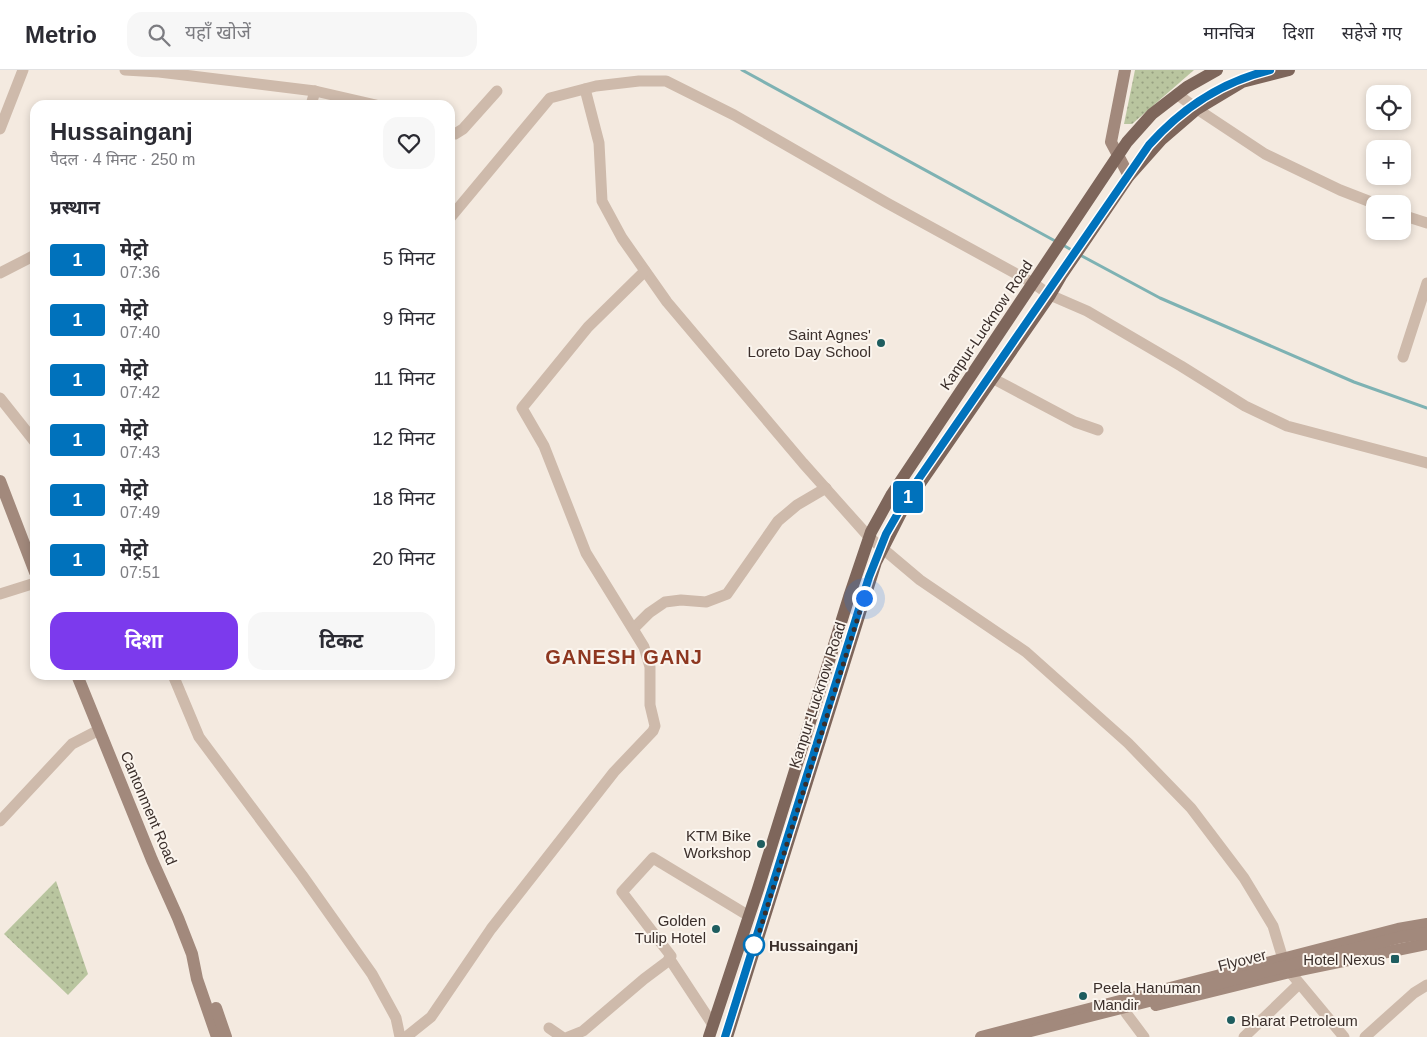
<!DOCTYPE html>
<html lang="hi">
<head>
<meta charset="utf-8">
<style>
	body { margin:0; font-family:Arial,"Noto Sans Devanagari",sans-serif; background:#f7f7f7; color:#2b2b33; height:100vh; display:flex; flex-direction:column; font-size:19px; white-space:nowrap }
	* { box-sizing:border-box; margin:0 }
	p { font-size:16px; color:#7c7c81 }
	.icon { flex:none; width:28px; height:28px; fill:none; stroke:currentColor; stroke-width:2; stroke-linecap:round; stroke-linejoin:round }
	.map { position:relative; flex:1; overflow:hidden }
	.drawer { position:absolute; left:30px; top:30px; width:425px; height:580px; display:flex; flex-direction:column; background:#fff; border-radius:15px; box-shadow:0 2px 8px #0003 }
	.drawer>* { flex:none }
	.badge { padding:0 10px; border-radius:4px; font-size:18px; line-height:32px }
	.buttons { position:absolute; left:1366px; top:15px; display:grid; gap:10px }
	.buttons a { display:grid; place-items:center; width:45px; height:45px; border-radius:10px; background:#fff; box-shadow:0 2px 8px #0003; font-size:25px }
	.you { position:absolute; width:25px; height:25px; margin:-12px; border:4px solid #fff; border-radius:50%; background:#1a73e8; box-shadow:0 0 0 8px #1a73e833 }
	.map>.badge { position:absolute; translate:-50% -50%; box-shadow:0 0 0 2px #fff }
	h2 { padding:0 20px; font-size:19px; line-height:45px }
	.round { display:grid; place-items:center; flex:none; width:52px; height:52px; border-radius:15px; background:#f7f7f7 }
	.summary { display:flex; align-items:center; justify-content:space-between; height:85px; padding:0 20px }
	h1 { font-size:24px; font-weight:700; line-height:38px }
	.cta { display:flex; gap:10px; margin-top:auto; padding:10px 20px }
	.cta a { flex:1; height:58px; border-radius:15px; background:#7c3aed; color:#fff; font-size:20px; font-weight:700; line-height:58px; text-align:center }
	.cta a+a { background:#f7f7f7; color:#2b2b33 }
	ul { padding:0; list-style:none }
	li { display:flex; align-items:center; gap:15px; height:60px; padding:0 20px }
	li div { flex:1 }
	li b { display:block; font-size:19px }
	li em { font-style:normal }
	li .badge { min-width:55px; font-weight:700; text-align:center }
	header { display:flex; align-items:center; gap:30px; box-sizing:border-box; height:70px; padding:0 25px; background:#fff; border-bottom:1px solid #e1e1e2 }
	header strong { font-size:24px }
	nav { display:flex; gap:28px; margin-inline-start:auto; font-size:18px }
	.search { width:350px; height:45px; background:#f7f7f7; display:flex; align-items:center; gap:12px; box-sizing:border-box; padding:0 18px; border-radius:15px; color:#7c7c81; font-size:19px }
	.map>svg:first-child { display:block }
	.park { fill:url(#park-dots) }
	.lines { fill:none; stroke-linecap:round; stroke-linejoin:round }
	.stream { stroke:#7eb2b3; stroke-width:3 }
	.street { stroke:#cebaab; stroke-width:11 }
	.secondary { stroke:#a2897c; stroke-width:12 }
	.primary { stroke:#7e665b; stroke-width:12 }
	.secondary-bridge { stroke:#a2897c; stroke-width:12 }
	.line-casing { stroke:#fff; stroke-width:11 }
	.line { stroke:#0072bc; stroke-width:8 }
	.walk { stroke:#3b2f2b; stroke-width:5; stroke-dasharray:0 9 }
	.poi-dot { fill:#1e5d5f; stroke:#fbf5ee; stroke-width:2 }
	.stop-dot { fill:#fff; stroke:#0072bc; stroke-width:2.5 }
	.labels { text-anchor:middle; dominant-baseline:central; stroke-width:4; stroke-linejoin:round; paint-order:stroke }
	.street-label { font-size:15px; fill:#3b2f2b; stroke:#fbf5ee }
	.poi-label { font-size:15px; fill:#3b2f2b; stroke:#fbf5ee; text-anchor:end }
	.stop-label { font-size:15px; font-weight:bold; fill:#3b2f2b; stroke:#fbf5ee; text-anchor:start }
	.district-label { font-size:20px; font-weight:bold; letter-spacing:1px; fill:#8e3720; stroke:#fbf5ee }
</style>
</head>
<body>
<header>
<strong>Metrio</strong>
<div class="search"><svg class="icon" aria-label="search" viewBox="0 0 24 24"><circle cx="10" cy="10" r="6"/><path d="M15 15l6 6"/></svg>यहाँ खोजें</div>
<nav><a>मानचित्र</a><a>दिशा</a><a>सहेजे गए</a></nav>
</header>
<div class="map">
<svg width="1427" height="967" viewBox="0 0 1427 967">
	<defs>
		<pattern id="park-dots" width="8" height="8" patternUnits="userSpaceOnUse" patternTransform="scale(1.25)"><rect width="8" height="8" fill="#b9c59f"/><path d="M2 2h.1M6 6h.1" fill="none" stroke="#98a082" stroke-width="1.8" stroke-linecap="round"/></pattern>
	</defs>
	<rect width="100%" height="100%" fill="#f4eae0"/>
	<g class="park">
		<polygon points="1135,0 1194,0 1132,54 1124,54"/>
		<polygon points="56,811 88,904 68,925 4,864"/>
	</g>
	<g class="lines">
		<g class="stream">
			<polyline points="742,0 1057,172"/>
			<polyline points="1063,175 1075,182"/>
			<polyline points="1080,185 1160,228 1354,312 1427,338"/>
		</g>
		<g class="street">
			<polyline points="125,0 159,2 315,21 376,35"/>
			<polyline points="585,19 599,73 602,131 622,168 667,232 803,393 869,467 920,510 1026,582 1128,673 1191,738 1244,808 1273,856 1283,889 1290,902 1344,967"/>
			<polyline points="1177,24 1197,39 1265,84 1340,120 1376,134"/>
			<polyline points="311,35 315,21"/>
			<polyline points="0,59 23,0"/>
			<polyline points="450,62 455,64 463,59 497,21"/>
			<polyline points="1402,145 1427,153"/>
			<polyline points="450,148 550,28 596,16 639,11 666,11 734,45 887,133 1033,213 1050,225 1087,241 1181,296 1245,336 1287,356 1427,393"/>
			<polyline points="0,203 35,185"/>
			<polyline points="1403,287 1427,213"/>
			<polyline points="992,308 1075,352 1098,360"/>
			<polyline points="0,328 35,372"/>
			<polyline points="0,524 35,513"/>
			<polyline points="634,558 649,543 665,532 681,530 706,532 727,524 778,451 797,435 826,418"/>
			<polyline points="173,605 199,667 302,805 372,904 396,948 400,967"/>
			<polyline points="0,751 72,674 99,660"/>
			<polyline points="669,888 713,955"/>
			<polyline points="1121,931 1126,943 1144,967"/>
			<polyline points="549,958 562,967"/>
			<polyline points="406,967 431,947 491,859 614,702 653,661 655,656 650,635 650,597 644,577 586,483 544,376 522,338 588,257 645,201"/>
			<polyline points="568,967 583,961 644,909 668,891 671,886 622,822 653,788 749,846"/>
			<polyline points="1244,967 1299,914"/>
			<polyline points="1365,967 1414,923 1427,915"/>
		</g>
		<g class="secondary">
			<polyline points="1125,0 1111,72 1129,106"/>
			<polyline points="0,411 35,502"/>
			<polyline points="77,605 152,790 178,848 192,884 197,909 217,967"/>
			<polyline points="1156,935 1290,902 1427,874"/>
			<polyline points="216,938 226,967"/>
			<polyline points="981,967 1398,859 1427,854"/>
		</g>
		<g class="primary">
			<polyline points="709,967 758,819 849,527 871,462 892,424 1127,72 1152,44 1187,17 1217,0"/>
			<polyline points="727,967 876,492 905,435 1050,225 1061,206 1129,106 1161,70 1197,39 1242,12 1289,0"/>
		</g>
		<polyline class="secondary-bridge" points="1007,967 1401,867 1427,863"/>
	</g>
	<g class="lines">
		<defs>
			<path id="line" d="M 725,967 L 869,507 L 886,464 L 913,417 L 1149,75 C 1182,38 1221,12 1270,0"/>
		</defs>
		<use href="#line" class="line-casing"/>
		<use href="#line" class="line"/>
		<polyline class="walk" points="754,875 755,876 864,528"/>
	</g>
	<g class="poi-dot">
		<circle cx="881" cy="273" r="5"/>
		<circle cx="761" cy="774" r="5"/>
		<circle cx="716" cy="859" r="5"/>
		<rect x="1390" y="884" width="10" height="10" rx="2.5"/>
		<circle cx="1083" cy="926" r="5"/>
		<circle cx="1231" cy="950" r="5"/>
	</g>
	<circle class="stop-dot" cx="754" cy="875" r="10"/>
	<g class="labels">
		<g class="street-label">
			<text transform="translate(986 255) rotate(-56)">Kanpur-Lucknow Road</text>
			<text transform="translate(817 625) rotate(-72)">Kanpur-Lucknow Road</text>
			<text transform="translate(149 738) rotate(67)">Cantonment Road</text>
			<text transform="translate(1242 890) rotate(-14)">Flyover</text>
		</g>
		<g class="poi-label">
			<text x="871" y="264">Saint Agnes'<tspan x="871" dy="17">Loreto Day School</tspan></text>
			<text x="751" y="765">KTM Bike<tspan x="751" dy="17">Workshop</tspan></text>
			<text x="706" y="850">Golden<tspan x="706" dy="17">Tulip Hotel</tspan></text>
			<text x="1385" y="889">Hotel Nexus</text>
			<text x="1093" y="917" text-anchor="start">Peela Hanuman<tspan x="1093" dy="17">Mandir</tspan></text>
			<text x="1241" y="950" text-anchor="start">Bharat Petroleum</text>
		</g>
		<g class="stop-label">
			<text x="769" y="875">Hussainganj</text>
		</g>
		<g class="district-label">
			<text x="624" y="587">GANESH GANJ</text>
		</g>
	</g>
</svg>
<div class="buttons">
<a><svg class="icon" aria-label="locate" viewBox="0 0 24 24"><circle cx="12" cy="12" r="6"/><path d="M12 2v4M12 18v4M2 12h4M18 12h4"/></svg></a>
<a>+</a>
<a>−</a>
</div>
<div class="you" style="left:864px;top:528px"></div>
<b class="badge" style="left:908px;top:427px;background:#0072bc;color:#fff">1</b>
<section class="drawer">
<div class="summary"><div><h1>Hussainganj</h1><p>पैदल · 4 मिनट · 250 m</p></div><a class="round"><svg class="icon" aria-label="heart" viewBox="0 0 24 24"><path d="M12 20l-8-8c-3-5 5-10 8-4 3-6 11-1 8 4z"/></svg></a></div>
<h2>प्रस्थान</h2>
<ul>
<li><span class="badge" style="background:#0072bc;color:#fff">1</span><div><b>मेट्रो</b><p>07:36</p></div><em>5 मिनट</em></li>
<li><span class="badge" style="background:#0072bc;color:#fff">1</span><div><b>मेट्रो</b><p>07:40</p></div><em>9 मिनट</em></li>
<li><span class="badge" style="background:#0072bc;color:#fff">1</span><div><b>मेट्रो</b><p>07:42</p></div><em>11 मिनट</em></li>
<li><span class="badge" style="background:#0072bc;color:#fff">1</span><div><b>मेट्रो</b><p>07:43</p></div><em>12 मिनट</em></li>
<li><span class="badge" style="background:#0072bc;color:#fff">1</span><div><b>मेट्रो</b><p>07:49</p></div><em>18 मिनट</em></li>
<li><span class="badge" style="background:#0072bc;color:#fff">1</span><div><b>मेट्रो</b><p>07:51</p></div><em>20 मिनट</em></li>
</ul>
<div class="cta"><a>दिशा</a><a>टिकट</a></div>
</section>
</div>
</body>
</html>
